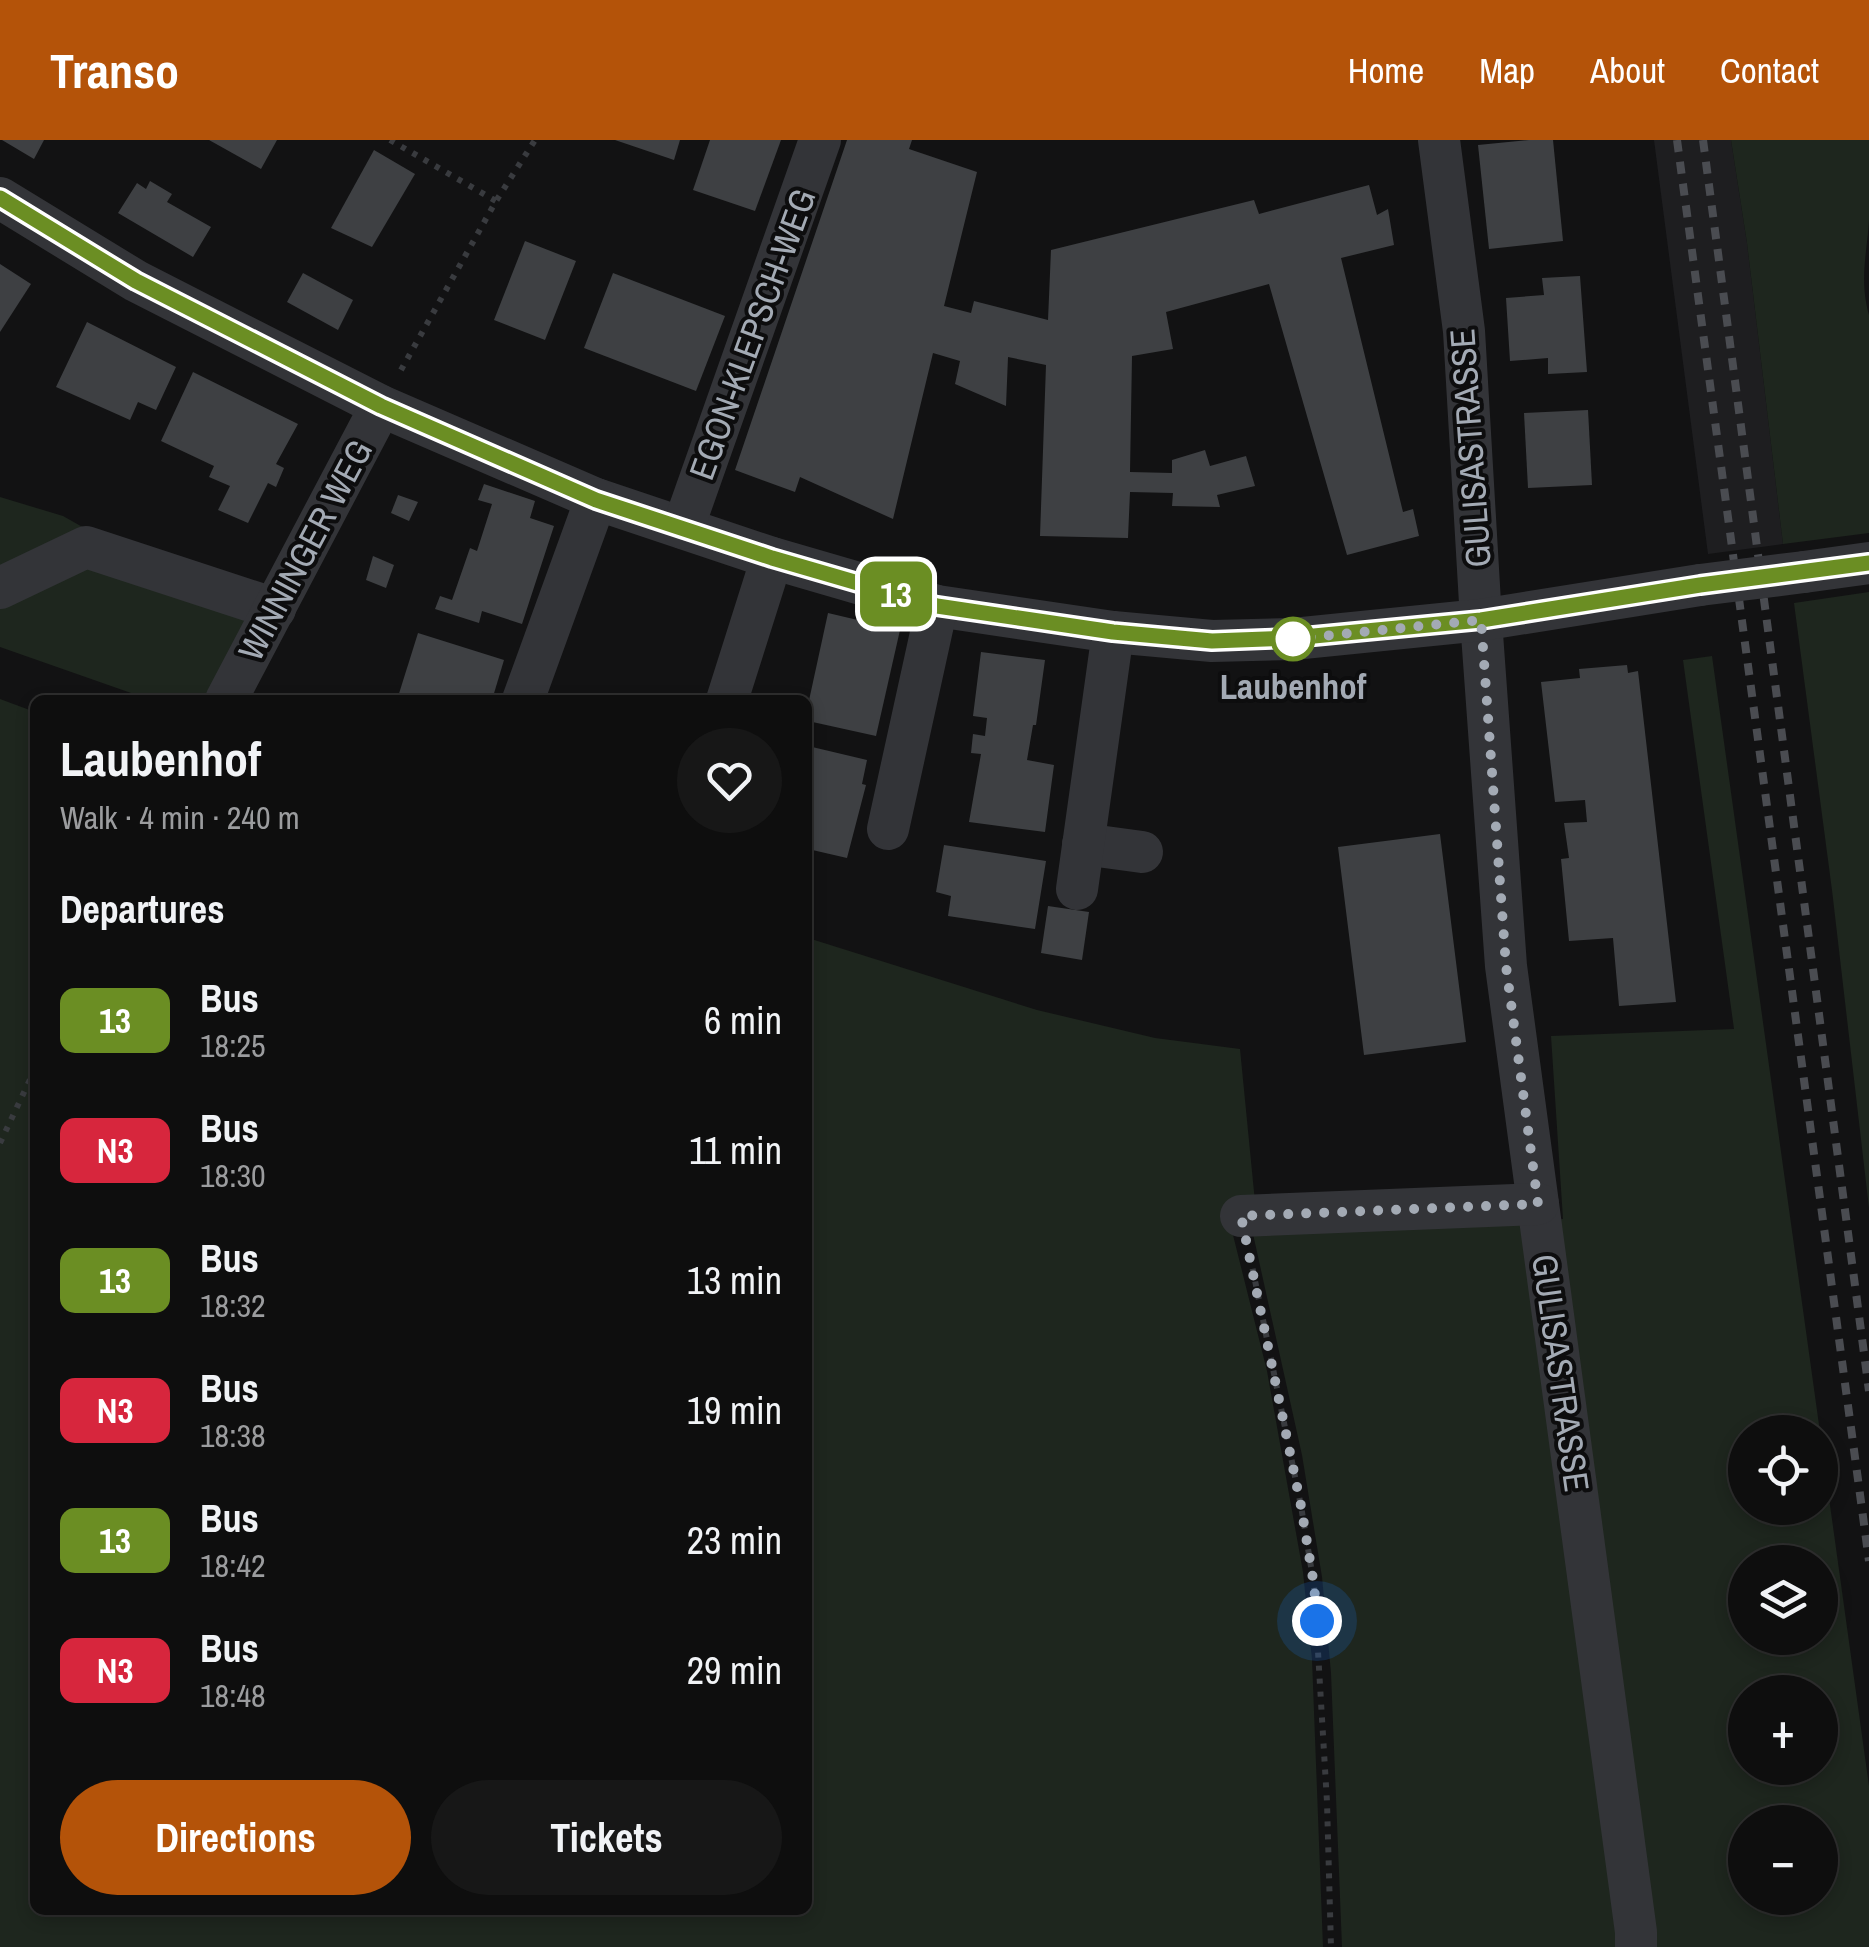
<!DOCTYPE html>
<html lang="en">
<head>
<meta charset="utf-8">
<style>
	body { margin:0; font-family:"Archivo Narrow",sans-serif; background:#171717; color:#f1f3f6; height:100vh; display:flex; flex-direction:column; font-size:38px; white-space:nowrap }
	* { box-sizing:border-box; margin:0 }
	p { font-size:32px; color:#9b9c9e }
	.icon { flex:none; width:55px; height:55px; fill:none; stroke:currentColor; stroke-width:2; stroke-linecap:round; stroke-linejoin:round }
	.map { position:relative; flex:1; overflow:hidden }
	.drawer { position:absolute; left:30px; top:555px; width:782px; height:1220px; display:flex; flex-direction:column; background:#0e0e0e; border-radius:15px; box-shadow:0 5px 15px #0003,0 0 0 2px #2e2e2e }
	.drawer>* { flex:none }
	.badge { padding:0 20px; border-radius:15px; font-size:35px; line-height:65px }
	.fabs { position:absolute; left:1728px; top:1275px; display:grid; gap:20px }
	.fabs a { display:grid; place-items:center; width:110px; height:110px; border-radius:50%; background:#0e0e0e; box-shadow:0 5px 15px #0003,0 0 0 2px #2e2e2e; font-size:50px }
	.you { position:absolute; width:50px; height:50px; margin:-25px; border:8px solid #fff; border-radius:50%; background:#1a73e8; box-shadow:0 0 0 15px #1a73e833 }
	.map>.badge { position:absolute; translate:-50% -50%; box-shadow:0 0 0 5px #fff }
	h2 { padding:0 30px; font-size:38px; line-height:90px }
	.round { display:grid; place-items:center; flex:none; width:105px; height:105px; border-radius:52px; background:#171717 }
	.head { display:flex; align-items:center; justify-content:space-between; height:170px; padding:0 30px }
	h1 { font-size:48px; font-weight:800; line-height:75px }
	.primary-button { display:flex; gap:20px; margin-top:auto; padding:20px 30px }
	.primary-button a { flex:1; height:115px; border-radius:60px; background:#b45309; color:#fff; font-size:40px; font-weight:800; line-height:115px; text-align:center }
	.primary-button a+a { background:#171717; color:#f1f3f6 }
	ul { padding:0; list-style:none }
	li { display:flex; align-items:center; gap:30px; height:130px; padding:0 30px }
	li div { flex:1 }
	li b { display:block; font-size:38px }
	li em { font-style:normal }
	li .badge { min-width:110px; font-weight:700; text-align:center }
	header { display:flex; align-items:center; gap:60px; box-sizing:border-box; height:140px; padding:0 50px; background:#b45309; color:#fff }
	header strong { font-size:48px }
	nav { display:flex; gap:55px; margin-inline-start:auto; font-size:35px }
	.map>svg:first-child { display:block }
	.built { fill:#1e1e20 }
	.green { fill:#1e261e; fill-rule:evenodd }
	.building { fill:#3e4043 }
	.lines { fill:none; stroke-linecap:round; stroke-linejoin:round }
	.path { stroke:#393b3f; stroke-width:6; stroke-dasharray:5 8; stroke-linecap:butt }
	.minor { stroke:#333438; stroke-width:42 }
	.rail { stroke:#4a4c51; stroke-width:8; stroke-dasharray:12 10; stroke-linecap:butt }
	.minor-bridge { stroke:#333438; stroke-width:42 }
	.line-casing { stroke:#fff; stroke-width:22 }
	.line { stroke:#6b8e23; stroke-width:15 }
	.walk { stroke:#a3aab4; stroke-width:10; stroke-dasharray:0 18 }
	.stop-dot { fill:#fff; stroke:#6b8e23; stroke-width:5 }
	.labels { text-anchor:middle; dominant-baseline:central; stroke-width:8; stroke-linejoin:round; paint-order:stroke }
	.street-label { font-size:35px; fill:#a3aab4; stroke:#0d0d0e }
	.stop-label { font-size:35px; font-weight:bold; fill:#a3aab4; stroke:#0d0d0e }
</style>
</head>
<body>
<header>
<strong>Transo</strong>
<nav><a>Home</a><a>Map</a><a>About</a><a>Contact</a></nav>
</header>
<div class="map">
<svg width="1869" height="1807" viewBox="0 0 1869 1807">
	<rect width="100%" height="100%" fill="#121213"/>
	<polygon class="built" points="1654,0 1731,0 1747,103 1783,404 1708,414"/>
	<g class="green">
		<path d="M 1731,0 L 1869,0 C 1869,26 1869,53 1869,80 C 1867,114 1859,139 1869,175 L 1869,393 L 1783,404 L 1747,103 Z"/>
		<polygon points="0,357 63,376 86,389 0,428"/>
		<polygon points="84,421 247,479 212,560 151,560 0,507 0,461"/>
		<polygon points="1869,452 1869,1068 1832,750 1794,463"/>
		<path d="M 1712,516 L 1820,1292 L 1745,1292 L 1745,1368 L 1820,1368 L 1820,1293 L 1869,1646 L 1869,1807 L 1342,1807 L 1331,1533 L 1322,1437 L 1302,1315 L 1253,1094 L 1563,1079 L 1551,896 L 1734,889 L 1683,520 ZM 1745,1422 L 1820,1422 L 1820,1498 L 1745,1498 ZM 1745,1552 L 1820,1552 L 1820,1628 L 1745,1628 ZM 1745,1682 L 1820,1682 L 1820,1758 L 1745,1758 Z"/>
		<polygon points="0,559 35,572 35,1770 808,1770 808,798 1037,870 1155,898 1240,909 1255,1062 1225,1063 1267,1231 1303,1432 1312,1519 1323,1807 0,1807"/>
	</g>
	<g class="building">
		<polygon points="2,0 44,0 34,19"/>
		<polygon points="209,0 277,0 261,29"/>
		<polygon points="615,0 680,0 674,20"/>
		<polygon points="710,0 781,0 755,71 693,50"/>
		<polygon points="847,0 912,0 909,9 977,32 944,166 971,173 974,161 1048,180 1051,110 1254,60 1259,74 1369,45 1377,75 1388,69 1394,105 1341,118 1403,372 1413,369 1419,396 1347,415 1269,144 1166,172 1173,209 1132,216 1130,332 1172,333 1172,320 1205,310 1210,326 1246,316 1255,346 1217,355 1220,367 1172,366 1173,353 1130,352 1128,398 1040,396 1046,225 1008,217 1006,266 955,244 960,221 933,213 893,379 800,337 795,352 735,330"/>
		<polygon points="1529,0 1553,0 1563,101 1489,109 1478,5"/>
		<polygon points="374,10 415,34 372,107 331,88"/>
		<polygon points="150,41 172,54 167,62 211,87 193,117 118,73 137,43 146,49"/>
		<polygon points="525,101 576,121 545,200 494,180"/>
		<polygon points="0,124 31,144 0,192"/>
		<polygon points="303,133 353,160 338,190 287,162"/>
		<polygon points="613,133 725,176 696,251 584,208"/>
		<polygon points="1580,136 1587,232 1548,234 1548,218 1510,221 1506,158 1544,155 1542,138"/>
		<polygon points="87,182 176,227 156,270 138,262 130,280 56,247"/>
		<polygon points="193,232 298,284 276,324 284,328 276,347 268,343 248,383 218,370 230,346 209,337 214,326 161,301"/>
		<polygon points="1588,270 1592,345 1528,348 1524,273"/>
		<polygon points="484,344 535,361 530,378 554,386 522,484 482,471 479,483 435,469 440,456 452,460 470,408 477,411 492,364 478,360"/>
		<polygon points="398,355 418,362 409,381 391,373"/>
		<polygon points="373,416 394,425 386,448 366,440"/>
		<polygon points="828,473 900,490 876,596 808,581 808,565"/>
		<polygon points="418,493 504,520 492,560 397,560"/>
		<polygon points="981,512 1045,520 1036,585 1033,585 1027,620 1054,625 1045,692 969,682 981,614 971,613 973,594 985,596 987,578 973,576"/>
		<polygon points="1627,525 1628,533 1638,531 1676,862 1619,866 1613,798 1569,801 1561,719 1569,718 1564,683 1587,682 1585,660 1555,662 1541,542 1580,538 1579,529"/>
		<polygon points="808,606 867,620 862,644 866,645 847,718 808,709"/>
		<polygon points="1440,694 1466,902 1364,915 1338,707"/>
		<polygon points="944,705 1046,721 1035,789 948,776 951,756 936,752"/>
		<polygon points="1048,766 1089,772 1082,820 1041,813"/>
	</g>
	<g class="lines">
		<g class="path">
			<polyline points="390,0 496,61"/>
			<polyline points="401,230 496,61 535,0"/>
			<polyline points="0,1003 35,929"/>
			<polyline points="1250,1116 1301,1366 1314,1445 1327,1662 1331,1807"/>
		</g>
		<g class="minor">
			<polyline points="1439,0 1464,191 1481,480 1506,826 1636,1792 1636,1807"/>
			<polyline points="0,58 136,141 381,266 596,359 772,418 937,466 1113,492 1212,501 1293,499 1481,480 1700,445"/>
			<polyline points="683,388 820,0"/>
			<polyline points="1804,432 1869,423"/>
			<polyline points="0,448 86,407 275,469"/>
			<polyline points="226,560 381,266"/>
			<polyline points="523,560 596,359"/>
			<polyline points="727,560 772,418"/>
			<polyline points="888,689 937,466"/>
			<polyline points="1083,704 1142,712"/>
			<polyline points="1077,749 1113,492"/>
			<polyline points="1241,1076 1538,1064"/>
		</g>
		<g class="rail">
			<polyline points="1677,0 1869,1421"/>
			<polyline points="1703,0 1869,1251"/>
		</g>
		<polyline class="minor-bridge" points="1700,445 1804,432"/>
	</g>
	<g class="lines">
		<defs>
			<polyline id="line" points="0,58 136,141 381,266 596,360 772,418 937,466 1113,492 1212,501 1293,498 1481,480 1700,445 1869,423"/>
		</defs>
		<use href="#line" class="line-casing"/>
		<use href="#line" class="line"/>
		<polyline class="walk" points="1293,499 1481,480 1506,826 1538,1064 1241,1076 1301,1366 1314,1445 1317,1481"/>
	</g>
	<circle class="stop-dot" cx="1293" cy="499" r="20"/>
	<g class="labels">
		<g class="street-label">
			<text transform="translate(752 194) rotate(-70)">EGON-KLEPSCH-WEG</text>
			<text transform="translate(1470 308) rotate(-94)">GULISASTRASSE</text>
			<text transform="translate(305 410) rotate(-62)">WINNINGER WEG</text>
			<text transform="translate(1561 1233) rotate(82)">GULISASTRASSE</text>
		</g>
		<g class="stop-label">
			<text x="1293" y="546">Laubenhof</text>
		</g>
	</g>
</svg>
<div class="fabs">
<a><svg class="icon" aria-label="locate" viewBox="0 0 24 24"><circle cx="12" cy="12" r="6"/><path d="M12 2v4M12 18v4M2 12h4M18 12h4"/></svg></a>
<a><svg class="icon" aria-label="layers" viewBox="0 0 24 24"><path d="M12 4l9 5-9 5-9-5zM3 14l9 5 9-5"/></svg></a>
<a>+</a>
<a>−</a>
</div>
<div class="you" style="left:1317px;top:1481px"></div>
<b class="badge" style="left:896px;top:454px;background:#6b8e23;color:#fff">13</b>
<section class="drawer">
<div class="head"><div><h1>Laubenhof</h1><p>Walk · 4 min · 240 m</p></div><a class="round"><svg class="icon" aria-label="heart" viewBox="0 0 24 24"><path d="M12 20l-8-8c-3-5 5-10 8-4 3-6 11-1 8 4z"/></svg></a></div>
<h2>Departures</h2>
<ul>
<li><span class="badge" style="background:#6b8e23;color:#fff">13</span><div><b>Bus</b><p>18:25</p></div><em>6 min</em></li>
<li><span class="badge" style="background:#d7263d;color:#fff">N3</span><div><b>Bus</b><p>18:30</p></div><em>11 min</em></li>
<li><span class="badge" style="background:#6b8e23;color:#fff">13</span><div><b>Bus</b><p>18:32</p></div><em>13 min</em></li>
<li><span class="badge" style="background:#d7263d;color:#fff">N3</span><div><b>Bus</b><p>18:38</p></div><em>19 min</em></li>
<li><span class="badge" style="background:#6b8e23;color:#fff">13</span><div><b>Bus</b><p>18:42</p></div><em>23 min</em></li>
<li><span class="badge" style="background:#d7263d;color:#fff">N3</span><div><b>Bus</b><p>18:48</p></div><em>29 min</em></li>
</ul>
<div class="primary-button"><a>Directions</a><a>Tickets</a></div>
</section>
</div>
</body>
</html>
